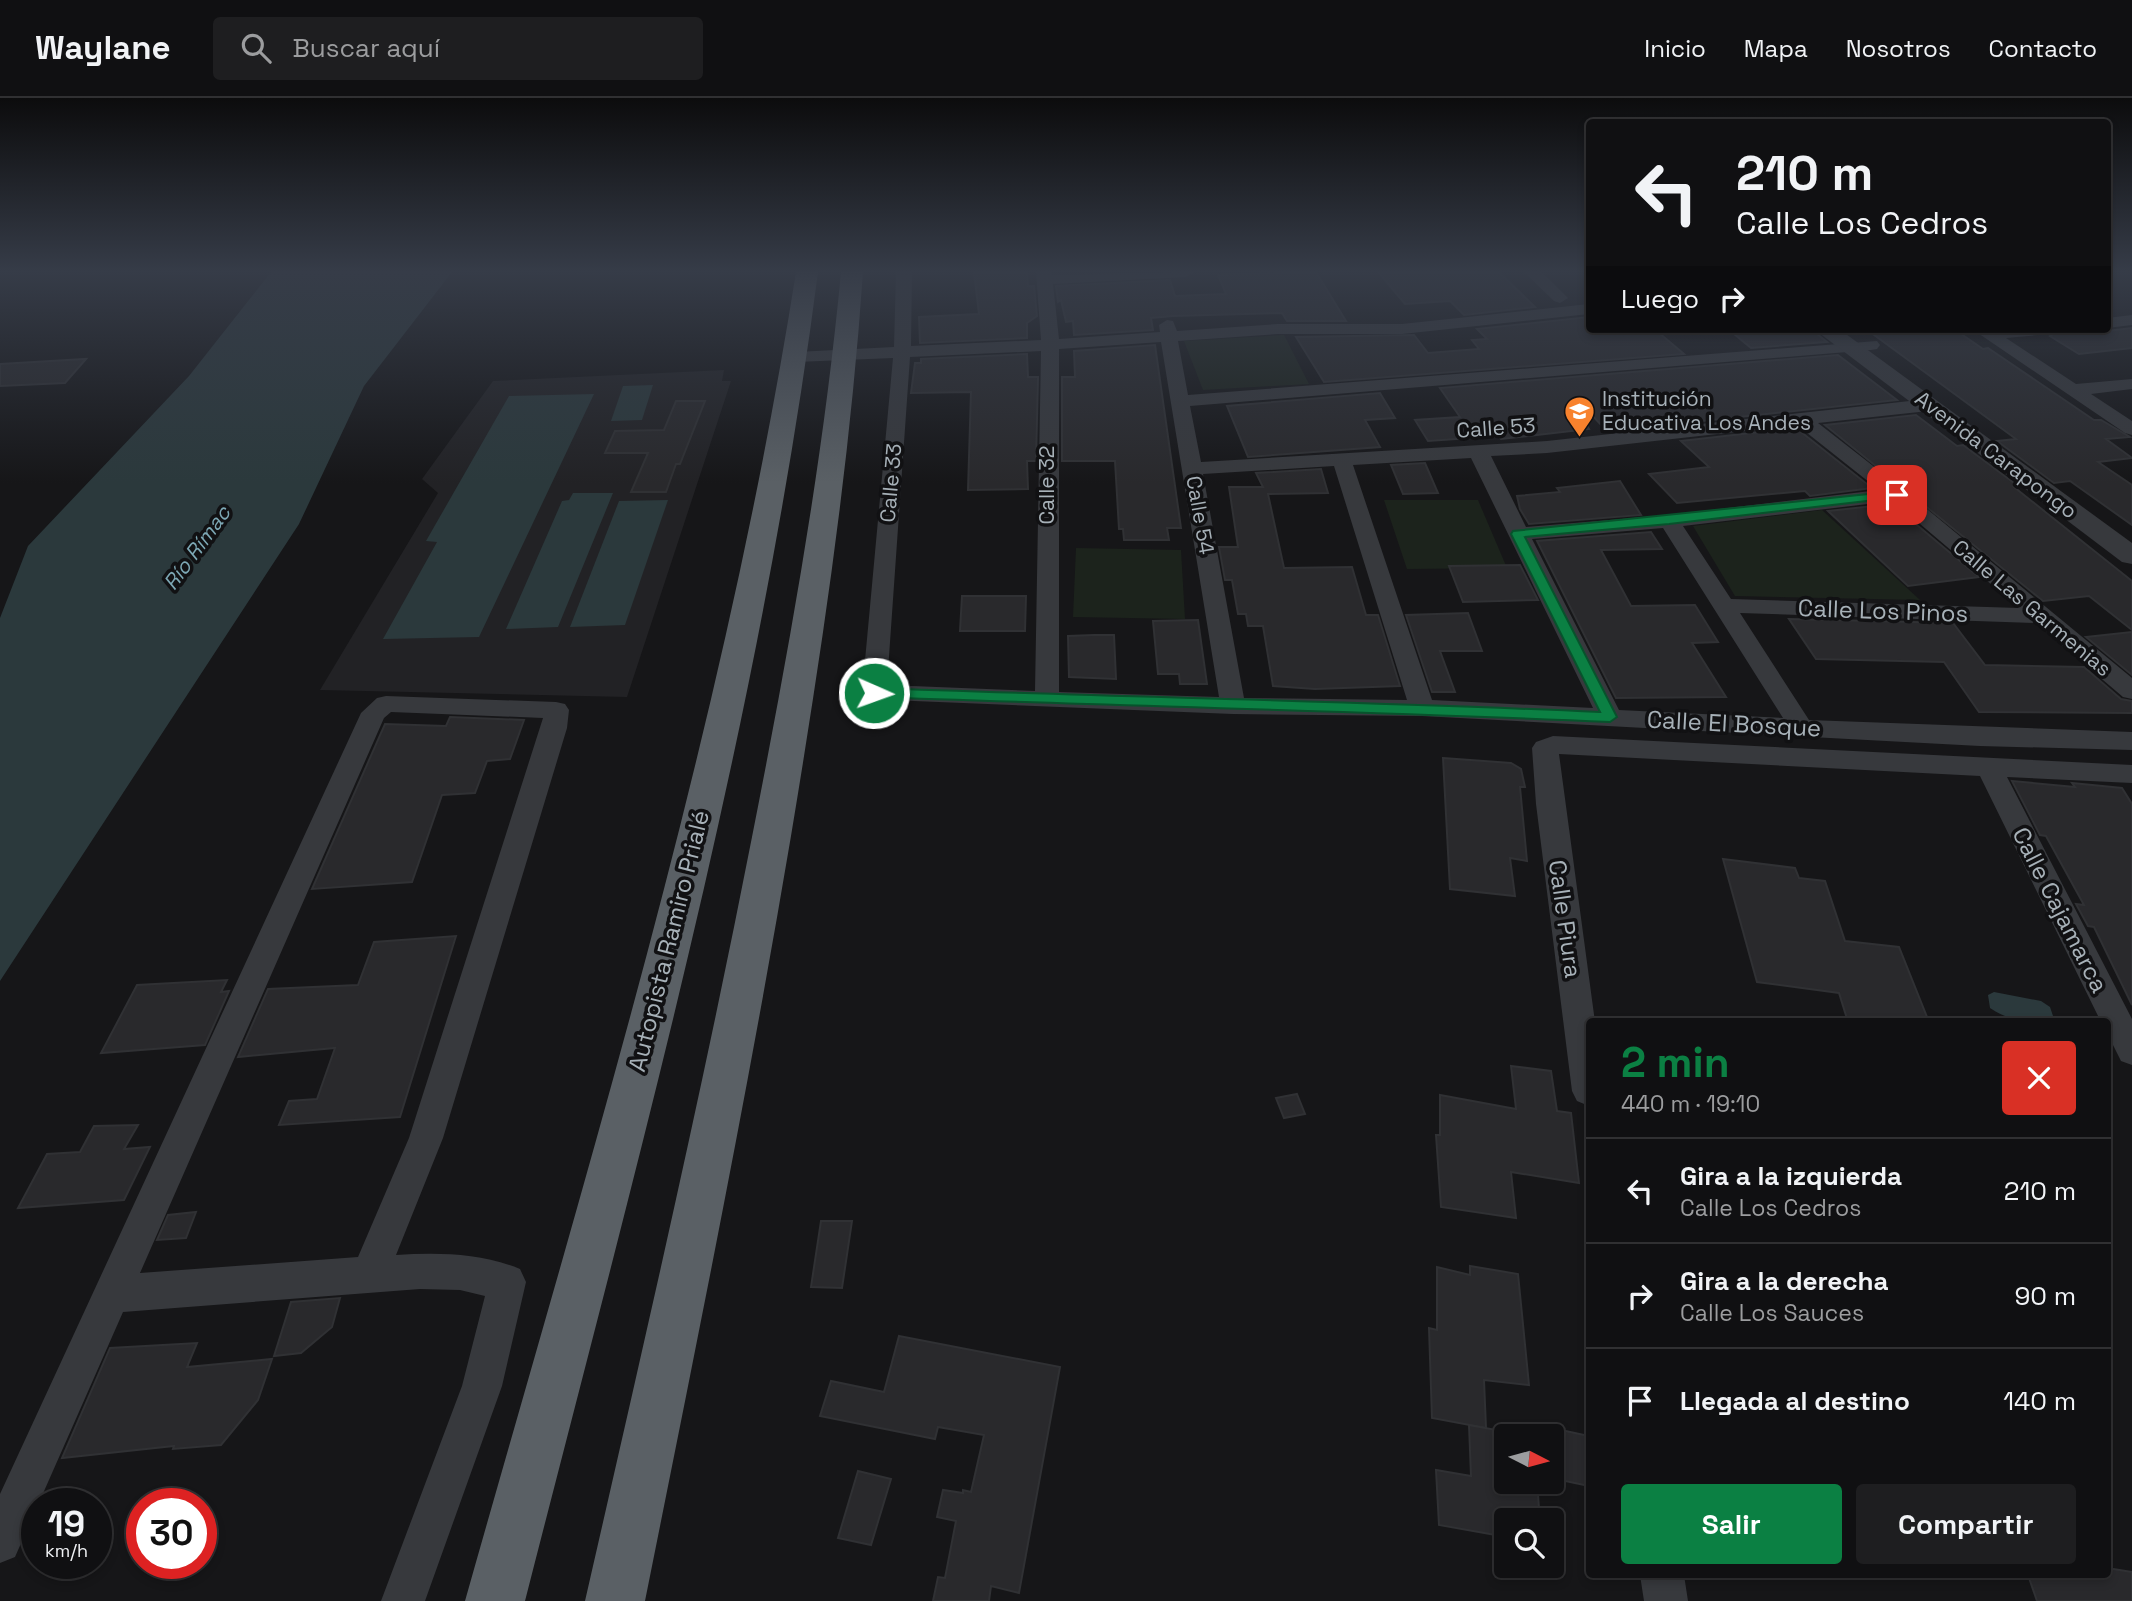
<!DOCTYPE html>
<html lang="es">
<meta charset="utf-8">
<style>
:root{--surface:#101012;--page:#1e1e20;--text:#f1f3f6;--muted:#9c9d9f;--line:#303032;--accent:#0b8043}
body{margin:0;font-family:"Space Grotesk",sans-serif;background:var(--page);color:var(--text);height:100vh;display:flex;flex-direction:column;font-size:26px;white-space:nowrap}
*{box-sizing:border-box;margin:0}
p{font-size:23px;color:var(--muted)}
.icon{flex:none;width:38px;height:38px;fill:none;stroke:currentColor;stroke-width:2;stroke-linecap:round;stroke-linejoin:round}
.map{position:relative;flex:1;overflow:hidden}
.side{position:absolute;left:1586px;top:920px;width:525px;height:560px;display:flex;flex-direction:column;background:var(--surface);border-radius:7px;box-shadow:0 4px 10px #0003,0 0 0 2px var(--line)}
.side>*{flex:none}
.banner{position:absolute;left:1586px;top:21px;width:525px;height:214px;border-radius:7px;box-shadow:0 4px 10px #0003,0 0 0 2px var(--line);background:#101012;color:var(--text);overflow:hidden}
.needle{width:46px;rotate:96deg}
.controls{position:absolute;left:1494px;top:1326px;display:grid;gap:14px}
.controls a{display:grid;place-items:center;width:70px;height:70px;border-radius:7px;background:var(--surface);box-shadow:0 4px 10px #0003,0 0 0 2px var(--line);font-size:35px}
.speed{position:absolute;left:21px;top:1390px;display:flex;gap:14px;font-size:35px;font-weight:700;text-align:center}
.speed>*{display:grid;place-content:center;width:91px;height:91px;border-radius:50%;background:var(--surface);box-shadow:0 4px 10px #0003,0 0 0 2px var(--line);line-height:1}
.speed small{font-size:18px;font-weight:400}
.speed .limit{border:10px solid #d22;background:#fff;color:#111}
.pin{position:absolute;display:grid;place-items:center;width:60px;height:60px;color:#fff;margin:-30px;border-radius:14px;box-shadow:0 4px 10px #0006}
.me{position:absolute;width:77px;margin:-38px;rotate:92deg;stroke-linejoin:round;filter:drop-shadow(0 0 5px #0008)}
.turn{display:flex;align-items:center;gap:24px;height:147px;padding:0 35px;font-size:32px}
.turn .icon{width:91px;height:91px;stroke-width:2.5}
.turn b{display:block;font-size:49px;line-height:60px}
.then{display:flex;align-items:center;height:66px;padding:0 35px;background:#0003;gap:14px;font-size:26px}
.round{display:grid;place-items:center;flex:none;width:74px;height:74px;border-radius:7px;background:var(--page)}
.summary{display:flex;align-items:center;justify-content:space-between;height:119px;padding:0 35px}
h1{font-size:42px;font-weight:700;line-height:52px;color:var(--accent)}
.action{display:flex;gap:14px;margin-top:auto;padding:14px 35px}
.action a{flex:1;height:80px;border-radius:7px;background:var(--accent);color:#fff;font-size:28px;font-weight:700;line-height:80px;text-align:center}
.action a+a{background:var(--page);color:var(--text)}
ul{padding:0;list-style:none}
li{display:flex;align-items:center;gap:21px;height:105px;padding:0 35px;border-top:2px solid var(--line)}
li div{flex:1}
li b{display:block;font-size:26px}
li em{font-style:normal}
header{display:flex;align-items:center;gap:42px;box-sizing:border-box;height:98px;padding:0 35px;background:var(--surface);border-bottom:2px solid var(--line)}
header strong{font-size:33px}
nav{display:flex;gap:38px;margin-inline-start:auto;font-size:24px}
.search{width:490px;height:63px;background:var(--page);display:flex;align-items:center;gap:18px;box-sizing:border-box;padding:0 24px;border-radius:7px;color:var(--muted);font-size:26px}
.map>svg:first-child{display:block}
</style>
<header>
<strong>Waylane</strong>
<div class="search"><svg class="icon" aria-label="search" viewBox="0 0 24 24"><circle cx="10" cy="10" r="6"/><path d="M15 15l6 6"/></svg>Buscar aquí</div>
<nav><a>Inicio</a><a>Mapa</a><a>Nosotros</a><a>Contacto</a></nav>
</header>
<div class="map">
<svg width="2132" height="1503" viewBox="0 0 2132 1503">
<rect width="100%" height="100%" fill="#161618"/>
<path fill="#222225" d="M 724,272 L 722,283 L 731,283 L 627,599 L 320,592 L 438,395 L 422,381 L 493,283 Z"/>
<g fill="#1c231c">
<path d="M 1284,237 L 1309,286 L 1203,292 L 1184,243 Z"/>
<path d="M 1384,402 L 1478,402 L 1507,470 L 1407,471 Z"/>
<path d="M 1822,412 L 1920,502 L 1735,498 L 1693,428 Z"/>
<path d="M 1076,450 L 1181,452 L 1185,521 L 1073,519 Z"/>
</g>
<g fill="#2b393c">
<path d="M 271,174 L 452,174 L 364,288 L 299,426 L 0,883 L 0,520 L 28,448 L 189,278 Z"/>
<path d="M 653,287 L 642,322 L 611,323 L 623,288 Z"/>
<path d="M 594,296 L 479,539 L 383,541 L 437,444 L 426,443 L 509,298 Z"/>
<path d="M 573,395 L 613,395 L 558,529 L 506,531 L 562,403 L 569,402 Z"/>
<path d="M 668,402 L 625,527 L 570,529 L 619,403 Z"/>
<path d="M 1994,894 L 2041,903 L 2050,909 L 2055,924 C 2031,924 2010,924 1990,910 L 1988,897 Z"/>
</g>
<g fill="#29292c" stroke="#303134" stroke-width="2">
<path d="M 974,174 L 1027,174 L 1028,188 L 1034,188 L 1037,218 L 1027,225 L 1027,240 L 920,245 L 919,219 L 979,216 Z"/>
<path d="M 1316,174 L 1346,223 L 1287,223 L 1282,215 L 1173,218 L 1151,220 L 1153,232 L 1074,237 L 1073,223 L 1066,224 L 1061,202 L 1058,204 L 1056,188 L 1170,182 L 1175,198 L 1226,196 L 1218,177 Z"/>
<path d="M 1378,174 L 1499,174 L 1535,209 L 1464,217 L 1450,203 L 1405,206 Z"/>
<path d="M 1589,219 L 1589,231 L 1639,231 L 1644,236 L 1658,234 L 1684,256 L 1324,284 L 1296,239 L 1414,237 L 1428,255 L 1479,251 L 1472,242 L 1487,241 L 1477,231 Z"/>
<path d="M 2132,230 L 2132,250 L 2079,256 L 2050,238 L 2059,233 L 2074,231 L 2107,233 Z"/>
<path d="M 1728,231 L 1811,231 L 1827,244 L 1751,250 Z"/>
<path d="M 1866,231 L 1954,231 L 1983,251 L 1988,250 L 2094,322 L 2101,322 L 2130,339 L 2106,341 L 2132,360 L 2098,364 L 2132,387 L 2132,427 L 2070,383 L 2054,385 L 1997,343 L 2016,341 Z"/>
<path d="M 1155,247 L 1181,430 L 1167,430 L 1169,442 L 1124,442 L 1123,431 L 1119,431 L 1115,363 L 1062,363 L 1062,279 L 1075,279 L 1074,253 Z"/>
<path d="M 1027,256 L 1028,279 L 1038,279 L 1036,363 L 1027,363 L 1028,391 L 968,392 L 971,294 L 911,295 L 915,265 L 921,265 L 921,261 Z"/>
<path d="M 1838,257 L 1897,302 L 1665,327 L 1663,325 L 1604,330 L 1589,314 L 1582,319 L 1589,331 L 1501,341 L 1499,338 L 1428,343 L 1415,322 L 1460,319 L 1440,290 Z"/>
<path d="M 86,261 L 65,285 L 0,288 L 0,266 Z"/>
<path d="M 1380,295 L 1395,320 L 1365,322 L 1380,349 L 1248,359 L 1227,308 Z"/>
<path d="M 676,303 L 705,303 L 680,366 L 676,366 L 666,394 L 631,394 L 648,355 L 605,355 L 615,333 L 664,332 Z"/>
<path d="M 1916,317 L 1957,348 L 1963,347 L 2018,388 L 2014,389 L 2132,483 L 2132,532 L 2089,498 L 2043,503 L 1825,327 Z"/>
<path d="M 1796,330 L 1872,390 L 1810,398 L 1805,393 L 1677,405 L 1649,376 L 1709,369 L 1681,343 Z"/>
<path d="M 1425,365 L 1438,395 L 1403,396 L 1391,367 Z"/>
<path d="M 1321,371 L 1328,395 L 1268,396 L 1284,470 L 1352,469 L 1366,517 L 1378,517 L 1400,588 L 1315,591 L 1273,588 L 1263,528 L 1248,528 L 1246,516 L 1238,516 L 1232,482 L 1225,482 L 1219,449 L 1238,449 L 1229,389 L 1263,389 L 1256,375 Z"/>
<path d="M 1620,383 L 1641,417 L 1529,426 L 1520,411 L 1517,398 L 1560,394 L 1557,390 Z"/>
<path d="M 1892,406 L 1979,479 L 1908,488 L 1828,413 Z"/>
<path d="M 1651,434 L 1662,451 L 1601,452 L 1631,508 L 1695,507 L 1718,544 L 1692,545 L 1726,599 L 1616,600 L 1537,443 Z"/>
<path d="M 1520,467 L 1538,502 L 1463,504 L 1449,468 Z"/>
<path d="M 962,498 L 1026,498 L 1025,533 L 960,533 Z"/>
<path d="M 1468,515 L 1482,553 L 1440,553 L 1455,594 L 1432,594 L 1406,517 Z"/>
<path d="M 1789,521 L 1953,525 L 1985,567 L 2084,569 L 2121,601 L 2132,603 L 2132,615 L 1979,614 L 1944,564 L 1816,561 Z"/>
<path d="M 1198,522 L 1207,586 L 1180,586 L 1179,576 L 1158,576 L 1153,523 Z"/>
<path d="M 2132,534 L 2132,577 L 2086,539 Z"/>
<path d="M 1094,537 L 1114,537 L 1116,581 L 1069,579 L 1068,538 Z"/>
<path d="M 450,619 L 524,622 L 510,661 L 487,663 L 475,695 L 442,697 L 412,784 L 312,791 L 385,626 L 446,628 Z"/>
<path d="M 1443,660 L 1511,665 L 1521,671 L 1525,689 L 1520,689 L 1527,763 L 1510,760 L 1515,798 L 1450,791 Z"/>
<path d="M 2012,683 L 2075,689 L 2072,685 L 2122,690 L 2132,706 L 2132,907 L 2094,829 L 2088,828 L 2076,806 L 2084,807 L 2046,738 L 2040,737 Z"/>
<path d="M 1723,761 L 1795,770 L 1799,780 L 1825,783 L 1845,843 L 1899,849 L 1929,924 L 1848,924 L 1839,895 L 1757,884 Z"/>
<path d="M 456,838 L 400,1019 L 279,1027 L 289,1003 L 317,1001 L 335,950 L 238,959 L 268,891 L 358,887 L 374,844 Z"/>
<path d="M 227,882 L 221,894 L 229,893 L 205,947 L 101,955 L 137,887 Z"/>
<path d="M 1511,968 L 1551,973 L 1557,1013 L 1571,1015 L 1579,1085 L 1511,1074 L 1516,1120 L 1441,1109 L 1436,1037 L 1440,1037 L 1440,997 L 1516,1011 Z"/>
<path d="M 1297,996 L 1305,1016 L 1284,1020 L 1276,1000 Z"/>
<path d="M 138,1027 L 124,1051 L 150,1049 L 124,1102 L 18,1110 L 47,1056 L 80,1054 L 94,1028 Z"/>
<path d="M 196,1114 L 186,1140 L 157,1142 L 168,1117 Z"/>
<path d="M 821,1123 L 852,1123 L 842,1190 L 811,1189 Z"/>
<path d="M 1470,1168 L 1518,1176 L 1529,1287 L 1484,1282 L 1486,1330 L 1432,1320 L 1429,1230 L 1437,1232 L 1437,1169 L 1470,1177 Z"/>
<path d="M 340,1200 L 332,1229 L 301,1255 L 274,1258 L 291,1204 Z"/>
<path d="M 899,1238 L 1060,1269 L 1019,1495 L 991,1488 L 989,1503 L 933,1503 L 938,1479 L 945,1480 L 956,1423 L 937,1419 L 943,1392 L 963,1395 L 963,1392 L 971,1394 L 984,1337 L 938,1329 L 935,1341 L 820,1318 L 831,1283 L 884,1294 Z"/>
<path d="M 197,1245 L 187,1269 L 272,1261 L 258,1302 L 221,1347 L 173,1351 L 174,1348 L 62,1360 L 110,1250 Z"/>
<path d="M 1469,1327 L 1507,1334 L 1507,1384 L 1537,1384 L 1540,1423 L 1507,1423 L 1507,1439 L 1439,1427 L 1436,1372 L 1471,1378 Z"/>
<path d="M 1561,1332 L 1589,1338 L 1589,1388 L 1565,1383 Z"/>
<path d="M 858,1373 L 891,1381 L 871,1447 L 838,1440 Z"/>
<path d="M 2107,1470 L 2132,1474 L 2132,1503 L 2037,1503 L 2028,1477 L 2107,1477 Z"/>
</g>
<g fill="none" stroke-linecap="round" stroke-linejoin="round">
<g fill="#37393d" fill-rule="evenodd">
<path d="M 896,174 L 912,174 L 911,248 L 1041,242 L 1036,174 L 1052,174 L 1052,177 L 1194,174 L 1186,179 L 1053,186 L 1059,241 L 1160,234 L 1159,227 L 1167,222 L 1173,223 L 1177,233 L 1278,226 L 1402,226 L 1589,206 L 1589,216 L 1402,236 L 1278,236 L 1178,243 L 1188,297 L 1877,243 L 1880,247 L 1877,251 L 1871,252 L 1190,308 L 1201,364 L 1547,343 L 1928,301 L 1935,303 L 1937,307 L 1928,313 L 1818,325 L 1904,392 L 2132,580 L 2132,601 L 2123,599 L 2036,525 L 1740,515 L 1809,622 L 2132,634 L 2132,652 L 1980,648 L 1422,618 L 1233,616 L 865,601 L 862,595 L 893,260 L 796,264 L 787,259 L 796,254 L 894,249 ZM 1161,244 L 1219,599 L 1059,594 L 1059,251 ZM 1041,253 L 1035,593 L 887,587 L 910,259 ZM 1797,327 L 1879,392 L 1669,417 L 1526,429 L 1491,358 L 1547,355 ZM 1471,360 L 1593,610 L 1432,602 L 1353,367 ZM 1334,368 L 1407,602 L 1244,600 L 1203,376 ZM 1893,403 L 2019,510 L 1731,501 L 1683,428 ZM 1663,430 L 1783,620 L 1619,612 L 1532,441 Z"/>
<path d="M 1524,174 L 1542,174 L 1568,200 L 1560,205 L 1554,203 Z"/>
<path d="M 2132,217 L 2132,227 L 2107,230 L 2107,220 Z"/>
<path d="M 1972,231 L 2057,231 L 2049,236 L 2006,240 L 2076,286 L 2132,281 L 2132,291 L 2091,296 L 2132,323 L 2132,337 L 2125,335 Z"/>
<path d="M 386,598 L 556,604 L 565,606 L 569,612 L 567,630 L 443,1040 L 396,1157 C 438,1154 481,1155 520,1171 L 526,1184 L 502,1288 L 425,1503 L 381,1503 L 462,1288 L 485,1198 L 460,1192 L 420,1191 L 123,1214 L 15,1459 L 0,1465 L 0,1396 L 361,615 L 377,600 ZM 391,614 L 543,620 L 409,1040 L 358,1159 L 140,1175 L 384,620 Z"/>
<path d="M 1553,638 L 2132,667 L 2132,685 L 2007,679 L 2132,921 L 2132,967 L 2121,963 L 2107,935 L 2107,924 L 2101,924 L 1980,678 L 1559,656 L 1595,924 L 1589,924 L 1589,1008 L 1577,1003 L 1572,993 L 1536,706 L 1532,650 L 1536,644 Z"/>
<path d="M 1640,1477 L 1684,1477 L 1688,1503 L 1644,1503 Z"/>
</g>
<path fill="#37393d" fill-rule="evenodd" d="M 1814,231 L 1839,231 L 2132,445 L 2132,466 L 2122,464 Z"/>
<g fill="#5a6065" fill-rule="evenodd">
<path d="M 796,174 L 818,174 C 760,624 637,1064 525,1503 L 465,1503 C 589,1064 725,625 796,174 Z"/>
<path d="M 841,174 L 863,174 C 850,364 822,551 791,738 C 748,994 696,1248 645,1503 L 585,1503 C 643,1249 702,995 752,739 C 789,551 823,365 841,174 Z"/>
</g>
</g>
<linearGradient id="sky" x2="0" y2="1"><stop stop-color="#0c0c0d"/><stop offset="0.45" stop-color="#363c48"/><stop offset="1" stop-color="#363c48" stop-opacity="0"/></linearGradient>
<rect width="2132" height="385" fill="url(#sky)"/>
<path fill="#0b8043" stroke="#07532c" stroke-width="2" d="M 1897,393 L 1901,394 L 1901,399 L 1669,426 L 1525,439 L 1617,619 L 1610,624 C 1365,613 1120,608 874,599 L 867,595 L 874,590 C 1116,599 1358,603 1600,614 L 1511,436 L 1513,433 Z"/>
<defs>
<symbol id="school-pin" viewBox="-11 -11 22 30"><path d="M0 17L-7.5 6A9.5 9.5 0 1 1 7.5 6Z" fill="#f8822d" stroke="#111113"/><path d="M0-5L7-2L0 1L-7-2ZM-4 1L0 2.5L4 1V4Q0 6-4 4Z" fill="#fff"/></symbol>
</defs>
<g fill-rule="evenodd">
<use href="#school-pin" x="1562" y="296" width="35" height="47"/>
</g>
<g text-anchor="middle" stroke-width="7" stroke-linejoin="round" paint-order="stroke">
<g font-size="21" fill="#a7b1b8" stroke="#111113" text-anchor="start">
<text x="1602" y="308">Institución<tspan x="1602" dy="24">Educativa Los Andes</tspan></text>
</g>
<g font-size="21" fill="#a7b1b8" stroke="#111113">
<text transform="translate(1496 330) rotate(-4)" y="7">Calle 53</text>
<text transform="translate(1996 357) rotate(37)" y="7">Avenida Carapongo</text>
<text transform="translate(891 385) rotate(-85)" y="7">Calle 33</text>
<text transform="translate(1047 387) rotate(-90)" y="7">Calle 32</text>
<text transform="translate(1200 417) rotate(80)" y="7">Calle 54</text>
<text transform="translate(2032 510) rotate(40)" y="7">Calle Las Garmenias</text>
</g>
<g font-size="21" font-style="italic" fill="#7da8b5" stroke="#111113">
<text transform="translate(197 450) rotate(-54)" y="7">Río Rímac</text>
</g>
<g font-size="24" fill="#a7b1b8" stroke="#111113">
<text transform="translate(1883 513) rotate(2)" y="8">Calle Los Pinos</text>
<text transform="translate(1734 626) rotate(3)" y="8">Calle El Bosque</text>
<text transform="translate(2060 812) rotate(63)" y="8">Calle Cajamarca</text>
<text transform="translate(1565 821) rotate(82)" y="8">Calle Piura</text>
<text transform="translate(669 843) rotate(-76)" y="8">Autopista Ramiro Prialé</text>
</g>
</g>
</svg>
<div class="controls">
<a><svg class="needle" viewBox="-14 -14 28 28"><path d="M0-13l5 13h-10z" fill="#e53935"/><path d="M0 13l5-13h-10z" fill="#9c9d9f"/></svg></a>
<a><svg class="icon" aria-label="search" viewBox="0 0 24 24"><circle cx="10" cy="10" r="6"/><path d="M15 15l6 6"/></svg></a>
</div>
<div class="speed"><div>19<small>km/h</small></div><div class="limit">30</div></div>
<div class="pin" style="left:1897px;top:397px;background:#d93025"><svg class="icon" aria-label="arrive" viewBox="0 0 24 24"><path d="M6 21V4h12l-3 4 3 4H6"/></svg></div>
<svg class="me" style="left:874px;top:595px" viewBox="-20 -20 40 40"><circle r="17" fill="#0b8043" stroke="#fff" stroke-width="3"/><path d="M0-11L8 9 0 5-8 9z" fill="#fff"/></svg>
<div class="banner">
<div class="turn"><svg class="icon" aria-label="left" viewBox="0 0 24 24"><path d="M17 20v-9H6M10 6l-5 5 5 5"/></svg><div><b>210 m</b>Calle Los Cedros</div></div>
<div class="then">Luego<svg class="icon" aria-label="right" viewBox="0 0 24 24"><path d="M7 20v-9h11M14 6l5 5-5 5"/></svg></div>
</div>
<section class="side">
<div class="summary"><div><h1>2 min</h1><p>440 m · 19:10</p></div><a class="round" style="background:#d93025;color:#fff"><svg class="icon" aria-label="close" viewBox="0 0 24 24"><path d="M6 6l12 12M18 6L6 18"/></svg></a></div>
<ul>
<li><svg class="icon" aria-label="left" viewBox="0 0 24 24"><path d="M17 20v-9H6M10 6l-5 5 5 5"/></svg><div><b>Gira a la izquierda</b><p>Calle Los Cedros</p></div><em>210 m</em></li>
<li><svg class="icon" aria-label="right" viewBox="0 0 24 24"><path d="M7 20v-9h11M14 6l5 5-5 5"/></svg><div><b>Gira a la derecha</b><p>Calle Los Sauces</p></div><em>90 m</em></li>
<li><svg class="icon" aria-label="arrive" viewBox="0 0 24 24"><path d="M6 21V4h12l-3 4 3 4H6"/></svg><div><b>Llegada al destino</b></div><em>140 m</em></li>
</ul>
<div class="action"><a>Salir</a><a>Compartir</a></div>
</section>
</div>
